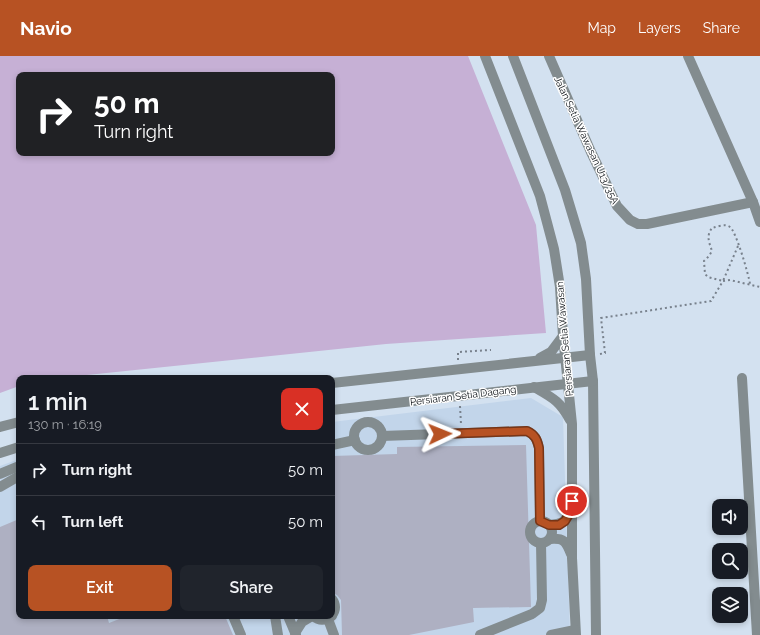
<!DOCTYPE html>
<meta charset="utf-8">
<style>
:root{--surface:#171b24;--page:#20242c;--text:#f1f3f6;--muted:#9ea1a6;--line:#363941;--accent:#b75223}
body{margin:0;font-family:Raleway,sans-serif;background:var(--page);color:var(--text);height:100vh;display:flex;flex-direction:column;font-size:15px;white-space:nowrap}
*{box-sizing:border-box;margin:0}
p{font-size:13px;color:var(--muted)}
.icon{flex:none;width:22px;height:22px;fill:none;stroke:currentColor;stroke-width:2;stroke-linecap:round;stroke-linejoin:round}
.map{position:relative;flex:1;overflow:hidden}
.drawer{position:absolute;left:16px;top:319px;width:319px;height:244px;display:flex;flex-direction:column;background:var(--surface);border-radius:8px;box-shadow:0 2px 6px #0003}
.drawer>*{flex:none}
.hud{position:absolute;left:16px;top:16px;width:319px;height:84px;border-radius:8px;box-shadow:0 2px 6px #0003;background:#202124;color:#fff;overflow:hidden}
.fabs{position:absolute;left:712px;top:443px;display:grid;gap:8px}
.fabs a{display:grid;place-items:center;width:36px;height:36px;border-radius:8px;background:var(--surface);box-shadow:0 2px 6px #0003;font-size:20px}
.pin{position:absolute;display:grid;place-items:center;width:34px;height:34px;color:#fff;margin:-17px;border:2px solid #fff;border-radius:50%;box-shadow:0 1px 4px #0007}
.me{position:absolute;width:44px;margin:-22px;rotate:88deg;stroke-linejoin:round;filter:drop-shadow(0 0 3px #0008)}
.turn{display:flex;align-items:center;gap:14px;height:84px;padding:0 12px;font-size:18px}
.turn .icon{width:52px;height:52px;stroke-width:2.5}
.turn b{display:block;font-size:28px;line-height:34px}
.round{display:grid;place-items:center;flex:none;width:42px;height:42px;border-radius:8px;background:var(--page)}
.head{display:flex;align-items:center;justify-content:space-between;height:68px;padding:0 12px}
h1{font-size:24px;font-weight:600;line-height:30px}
.cta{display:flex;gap:8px;margin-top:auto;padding:8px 12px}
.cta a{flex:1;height:46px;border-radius:8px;background:var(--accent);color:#fff;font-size:16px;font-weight:600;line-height:46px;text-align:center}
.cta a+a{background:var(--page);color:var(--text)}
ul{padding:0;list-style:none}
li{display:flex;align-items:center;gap:12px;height:52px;padding:0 12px;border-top:1px solid var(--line)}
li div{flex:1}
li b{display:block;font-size:15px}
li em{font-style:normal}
header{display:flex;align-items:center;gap:24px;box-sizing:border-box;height:56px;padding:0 20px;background:var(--accent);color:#fff}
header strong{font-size:19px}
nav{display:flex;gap:22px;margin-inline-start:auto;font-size:14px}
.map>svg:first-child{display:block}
</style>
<header>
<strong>Navio</strong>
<nav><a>Map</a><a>Layers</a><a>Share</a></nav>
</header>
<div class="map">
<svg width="760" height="579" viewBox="0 0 760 579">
<rect width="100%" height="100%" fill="#d3e1f0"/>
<path fill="#c2d5ea" d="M 531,342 L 563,361 L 570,579 L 0,579 L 0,410 L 19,403 L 19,560 L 332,560 L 332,366 Z"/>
<path fill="#c6b0d5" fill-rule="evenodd" d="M 0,0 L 468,0 L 536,169 L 546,277 L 386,288 L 58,322 L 19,322 L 19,330 L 0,337 ZM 19,19 L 332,19 L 332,97 L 19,97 Z"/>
<g fill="#aeb0c2">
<path d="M 526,389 L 531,551 L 473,552 L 474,566 L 409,579 L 342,579 L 341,544 L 337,539 L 332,537 L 332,400 L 397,398 L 397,391 Z"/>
<path d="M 19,463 L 19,560 L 107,560 L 109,567 L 127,560 L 225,560 L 233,579 L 0,579 L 0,471 Z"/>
</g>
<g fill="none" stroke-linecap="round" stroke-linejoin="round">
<g stroke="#78818c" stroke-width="2" stroke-dasharray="2 3" stroke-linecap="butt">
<path d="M 738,190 L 723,225 L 708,221 L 705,218 L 704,205 L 709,200 L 712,195 C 709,186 706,180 712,172 C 717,171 725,167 730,171 C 736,175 749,220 750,228"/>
<path d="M 600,298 L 605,297 L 601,262 L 711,245 L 723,225 L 730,224 L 760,231"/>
<path d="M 458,304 L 458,296 L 491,294"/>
<path d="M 460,350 L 461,368"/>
</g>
<g stroke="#838c8f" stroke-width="10">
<path d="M 485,0 L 540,140 L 554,193 L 560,231 L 563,280 L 572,368 L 572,502 L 576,579"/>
<path d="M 513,0 L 565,134 L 581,187 L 586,223 L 590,299 L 593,325 L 596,579"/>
<path d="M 549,0 L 591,96 L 617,150 L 630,164 L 638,168 L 647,168 L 753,146"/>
<path d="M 688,0 L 753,146 L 760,166"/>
<path d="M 540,302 L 551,296 L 563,280"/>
<path d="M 742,322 L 757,579"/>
<path d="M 332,327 L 590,299"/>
<path d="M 534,331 C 553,342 560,345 570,364"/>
<path d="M 332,354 L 593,325"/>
<circle cx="368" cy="380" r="14"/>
<path d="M 0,371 L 19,366"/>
<path d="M 382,380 L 527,375 C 535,379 537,383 539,392 L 540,465"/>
<path d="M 332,389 L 355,384"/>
<path d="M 0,397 L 19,391"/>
<path d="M 0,418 L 19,410"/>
<path d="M 0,431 L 19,420"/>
<circle cx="541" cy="476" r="11"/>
<path d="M 549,469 C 563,468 566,466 570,453"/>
<path d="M 550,483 C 564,482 566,485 571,498"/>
<path d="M 332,543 C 336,548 336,554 332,559"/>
<path d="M 233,560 L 241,579"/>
<path d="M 275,560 L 278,579"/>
<path d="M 288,560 L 296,579"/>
<path d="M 313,560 C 319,565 325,565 332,560"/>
<path d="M 328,563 L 334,579"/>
<path d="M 295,577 L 302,566 L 312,560"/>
<path d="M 480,579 L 532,558 L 540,552 L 542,544 L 541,487"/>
<path d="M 551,579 L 575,574"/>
</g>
</g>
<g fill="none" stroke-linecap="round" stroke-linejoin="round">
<defs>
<path id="route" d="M 440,378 L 527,375 C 535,379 537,383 539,392 L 540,465 L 549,469 L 559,469 L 565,465 L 568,460 L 572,445"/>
</defs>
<use href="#route" stroke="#773517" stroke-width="10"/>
<use href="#route" stroke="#b75223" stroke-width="7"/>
</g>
<g text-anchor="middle" stroke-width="3" stroke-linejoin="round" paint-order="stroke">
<g font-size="10" fill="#0d1217" stroke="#fff">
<text transform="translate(587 84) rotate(65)" y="4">Jalan Setia Wawasan U13/35A</text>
<text transform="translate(564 283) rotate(-95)" y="4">Persiaran Setia Wawasan</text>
<text transform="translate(463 339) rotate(-7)" y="4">Persiaran Setia Dagang</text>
</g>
</g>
</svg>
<div class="fabs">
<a><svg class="icon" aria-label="sound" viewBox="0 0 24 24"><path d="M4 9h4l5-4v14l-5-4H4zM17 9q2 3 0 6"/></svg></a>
<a><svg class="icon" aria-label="search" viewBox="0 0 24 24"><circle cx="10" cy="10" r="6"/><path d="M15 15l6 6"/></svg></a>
<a><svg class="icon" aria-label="layers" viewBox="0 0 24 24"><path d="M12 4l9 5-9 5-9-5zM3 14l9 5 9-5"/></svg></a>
</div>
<div class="pin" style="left:572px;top:445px;background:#d93025"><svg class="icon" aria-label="arrive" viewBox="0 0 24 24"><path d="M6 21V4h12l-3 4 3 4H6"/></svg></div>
<svg class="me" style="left:440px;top:378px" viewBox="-20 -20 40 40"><path d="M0-17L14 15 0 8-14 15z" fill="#b75223" stroke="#fff" stroke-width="4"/></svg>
<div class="hud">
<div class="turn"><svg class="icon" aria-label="right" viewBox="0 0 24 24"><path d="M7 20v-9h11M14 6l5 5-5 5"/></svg><div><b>50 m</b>Turn right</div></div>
</div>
<section class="drawer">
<div class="head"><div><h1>1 min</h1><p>130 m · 16:19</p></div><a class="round" style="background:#d93025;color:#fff"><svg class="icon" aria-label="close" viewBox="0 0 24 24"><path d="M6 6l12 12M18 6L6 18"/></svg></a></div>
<ul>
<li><svg class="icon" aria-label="right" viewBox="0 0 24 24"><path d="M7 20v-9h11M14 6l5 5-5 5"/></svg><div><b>Turn right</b></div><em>50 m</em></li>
<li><svg class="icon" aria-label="left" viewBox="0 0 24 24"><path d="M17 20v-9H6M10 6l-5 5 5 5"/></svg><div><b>Turn left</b></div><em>50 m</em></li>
</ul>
<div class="cta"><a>Exit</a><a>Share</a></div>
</section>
</div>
